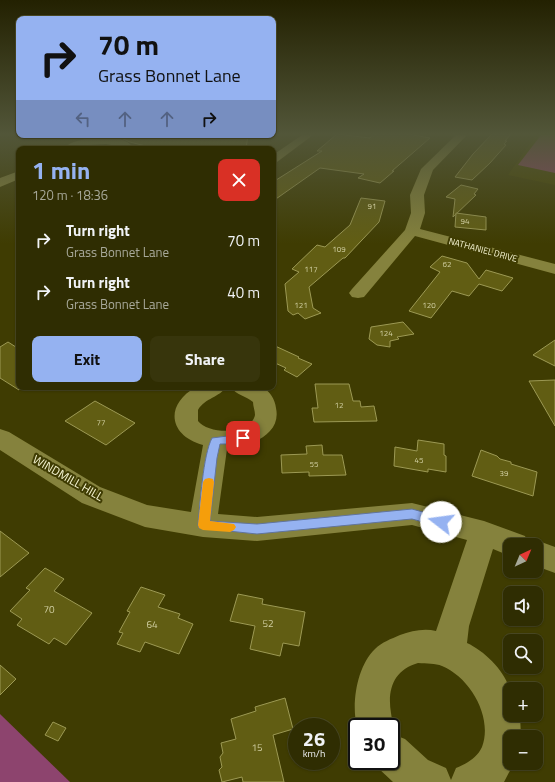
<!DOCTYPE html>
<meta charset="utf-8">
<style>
:root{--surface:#2f2d02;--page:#37350c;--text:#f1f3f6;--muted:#a7a899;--line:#4a4924;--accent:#95b2f1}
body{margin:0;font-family:"Titillium Web",sans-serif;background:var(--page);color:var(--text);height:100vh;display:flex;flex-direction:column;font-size:15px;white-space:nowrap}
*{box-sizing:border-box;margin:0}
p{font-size:13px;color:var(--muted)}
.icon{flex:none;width:22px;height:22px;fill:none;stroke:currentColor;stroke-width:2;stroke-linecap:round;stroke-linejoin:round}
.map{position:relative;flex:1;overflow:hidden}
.side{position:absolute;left:16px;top:146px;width:260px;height:244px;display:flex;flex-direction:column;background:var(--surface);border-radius:8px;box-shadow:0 1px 3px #0004,0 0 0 1px var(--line)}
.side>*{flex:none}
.banner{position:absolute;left:16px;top:16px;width:260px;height:122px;border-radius:8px;box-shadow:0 1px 3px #0004,0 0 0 1px var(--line);background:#95b2f1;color:#111;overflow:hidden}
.needle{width:26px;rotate:44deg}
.controls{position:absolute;left:503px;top:538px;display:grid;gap:8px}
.controls a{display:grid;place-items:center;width:40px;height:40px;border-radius:8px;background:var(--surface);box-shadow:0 1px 3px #0004,0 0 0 1px var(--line);font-size:20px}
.speed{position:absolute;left:288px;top:718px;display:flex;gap:8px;font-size:20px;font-weight:700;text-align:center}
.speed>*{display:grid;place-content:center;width:52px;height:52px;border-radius:50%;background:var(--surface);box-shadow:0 1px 3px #0004,0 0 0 1px var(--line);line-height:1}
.speed small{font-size:10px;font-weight:400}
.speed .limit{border:2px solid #111;border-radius:6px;background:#fff;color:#111}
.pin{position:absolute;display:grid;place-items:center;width:34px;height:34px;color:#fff;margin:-17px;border-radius:8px;box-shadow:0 2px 6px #0006}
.me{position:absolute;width:44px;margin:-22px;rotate:285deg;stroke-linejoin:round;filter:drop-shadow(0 0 3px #0008)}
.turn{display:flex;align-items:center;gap:14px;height:84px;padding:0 16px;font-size:18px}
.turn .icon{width:52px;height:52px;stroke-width:2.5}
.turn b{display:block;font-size:28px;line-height:34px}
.lanes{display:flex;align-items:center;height:38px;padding:0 16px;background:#0003;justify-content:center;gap:20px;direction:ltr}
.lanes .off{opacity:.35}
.round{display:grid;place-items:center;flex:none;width:42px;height:42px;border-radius:8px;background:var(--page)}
.headline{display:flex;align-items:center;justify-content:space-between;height:68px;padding:0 16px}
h1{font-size:24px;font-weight:700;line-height:30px;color:var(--accent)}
.primary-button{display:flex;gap:8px;margin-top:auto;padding:8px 16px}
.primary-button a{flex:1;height:46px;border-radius:8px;background:var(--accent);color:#111;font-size:16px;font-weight:700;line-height:46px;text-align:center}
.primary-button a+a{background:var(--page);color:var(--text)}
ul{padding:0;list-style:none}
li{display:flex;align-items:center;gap:12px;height:52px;padding:0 16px}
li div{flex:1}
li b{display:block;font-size:15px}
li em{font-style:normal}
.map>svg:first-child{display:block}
</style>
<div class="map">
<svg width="555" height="782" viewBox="0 0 555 782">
<rect width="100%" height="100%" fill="#3f3c02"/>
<path fill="#474400" d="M 536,135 L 555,135 L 555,185 L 508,175 Z"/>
<g fill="#8d446e">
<path d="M 541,135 L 555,135 L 555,173 L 518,165 Z"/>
<path d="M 0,714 L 70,782 L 0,782 Z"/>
</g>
<g fill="#615d13" stroke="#9c9954">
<path d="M 337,134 L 370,138 L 373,134 L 408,134 L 430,138 L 392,171 L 394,171 L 380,183 L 358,178 L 364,174 L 320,168 L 273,201 L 273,182 L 322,151 L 317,151 Z"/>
<path d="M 492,134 L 511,134 L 505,141 L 507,141 L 504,144 L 506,145 L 490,163 L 472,180 L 455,177 L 473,154 Z"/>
<path d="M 122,135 L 157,135 L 171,139 L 171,135 L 248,135 L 246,149 L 157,149 L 130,142 L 121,138 Z"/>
<path d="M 461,185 L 478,189 L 474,194 L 476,195 L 453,217 L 455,199 L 446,197 Z"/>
<path d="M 361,198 L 385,201 L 379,222 L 345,258 L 343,258 L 309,287 L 313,308 L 321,313 L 305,319 L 298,313 L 293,315 L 288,311 L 285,284 L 299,272 L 292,269 L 317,245 L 325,247 L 350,225 Z"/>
<path d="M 456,213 L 486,217 L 486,230 L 455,227 Z"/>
<path d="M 442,256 L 467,263 L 479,279 L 486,270 L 513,278 L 502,291 L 479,284 L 469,296 L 452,291 L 431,318 L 409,311 L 440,272 L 430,267 Z"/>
<path d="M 403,322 L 414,334 L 397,337 L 399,339 L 390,341 L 390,347 L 377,345 L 369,339 L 371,327 Z"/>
<path d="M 555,340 L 555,366 L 533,355 Z"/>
<path d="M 8,342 L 19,349 L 19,390 L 0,378 L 0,347 Z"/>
<path d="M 273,345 L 299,357 L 298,358 L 312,364 L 297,377 L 284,370 L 286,368 L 273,362 Z"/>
<path d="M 555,380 L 555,426 L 529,381 Z"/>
<path d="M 315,384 L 349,384 L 353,401 L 360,401 L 361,407 L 374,406 L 377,421 L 314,422 L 312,408 L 318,408 Z"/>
<path d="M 95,401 L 135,423 L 106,445 L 65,421 Z"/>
<path d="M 418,440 L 444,444 L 444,455 L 446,456 L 446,472 L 428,469 L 428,472 L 394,466 L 395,447 L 417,451 Z"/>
<path d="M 322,445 L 323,455 L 342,455 L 346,475 L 309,476 L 309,472 L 282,473 L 281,455 L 307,454 L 306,446 Z"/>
<path d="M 481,450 L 497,456 L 500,459 L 511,462 L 511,464 L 537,472 L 533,496 L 472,476 Z"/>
<path d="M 0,531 L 29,553 L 0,577 Z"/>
<path d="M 45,568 L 64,579 L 54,591 L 92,613 L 66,645 L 54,638 L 49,644 L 17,625 L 22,619 L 10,611 L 30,590 L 26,588 Z"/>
<path d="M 141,587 L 165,595 L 158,607 L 180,614 L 178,618 L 193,624 L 179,654 L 145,642 L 140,652 L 117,644 L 123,633 L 119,632 L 130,612 L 127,611 Z"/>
<path d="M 238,594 L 263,599 L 262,604 L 305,612 L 299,646 L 283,643 L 280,656 L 250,649 L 255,626 L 230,621 Z"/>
<path d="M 0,665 L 16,679 L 0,695 Z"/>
<path d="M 285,698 L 293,729 L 273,735 L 284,782 L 243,782 L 242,777 L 222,782 L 219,770 L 222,767 L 220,757 L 223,753 L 221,743 L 236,739 L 231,719 L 256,711 L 255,707 Z"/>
<path d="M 53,722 L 66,728 L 58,741 L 45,735 Z"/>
</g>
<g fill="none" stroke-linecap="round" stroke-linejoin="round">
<g fill="#85823d" fill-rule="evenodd">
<path d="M 302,135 L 313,135 L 277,162 L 273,163 L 273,155 Z"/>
<path d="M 456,135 L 467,135 L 433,170 L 424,195 L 425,213 L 420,229 L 555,264 L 555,274 L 415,236 L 364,297 L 358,298 L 352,297 L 349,293 L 352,289 L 405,230 L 411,213 L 410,195 L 421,169 Z"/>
<path d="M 98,137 C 109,137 125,137 133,147 L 132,149 L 120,149 L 117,146 L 106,144 L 89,145 L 77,149 L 63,149 C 71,140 87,139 98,137 Z"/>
<path d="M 19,171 L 19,179 L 0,187 L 0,178 Z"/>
<path d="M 196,387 L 226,387 C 220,397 205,398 198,410 L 198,421 C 209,435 251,435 255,415 C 255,411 253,406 253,402 C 246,396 236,395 231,387 L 263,387 C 270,392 275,399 276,408 C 282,435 248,447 227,449 L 218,514 L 257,517 L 412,503 L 484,521 L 525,536 L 528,543 L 536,540 L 555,547 L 555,573 L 536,566 L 536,545 L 510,545 L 510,556 L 493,549 L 469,626 L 467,643 C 484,651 503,669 509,687 C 512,695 510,707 510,715 L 520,715 L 521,737 L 510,737 L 510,763 L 514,763 L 504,782 L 393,782 L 377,767 L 375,761 L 391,761 L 391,727 L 357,727 C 351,704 357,666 375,649 C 382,642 391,639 400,635 C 411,631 424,628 436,631 L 467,540 L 412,525 L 257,541 L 203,537 L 145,527 L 82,503 L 0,450 L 0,429 L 9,432 L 100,487 L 147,505 L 191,512 L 203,445 C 169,436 164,405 196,387 ZM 418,663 C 427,664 435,663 442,666 C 471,678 493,718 482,747 C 477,758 466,764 456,768 L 451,780 L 446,768 L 428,760 L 405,739 L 392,734 C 395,726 392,722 391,713 C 387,689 394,670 418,663 Z"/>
</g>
</g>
<linearGradient id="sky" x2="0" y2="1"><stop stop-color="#232101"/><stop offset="0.55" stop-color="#525639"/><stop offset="1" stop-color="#525639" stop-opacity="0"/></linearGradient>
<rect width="555" height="244" fill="url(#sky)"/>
<path fill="#95b2f1" stroke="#61749d" d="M 243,434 L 246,435 L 248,438 L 246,440 L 230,444 L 220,444 L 217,458 L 210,521 L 257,524 L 412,509 L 445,518 L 447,522 L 445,525 L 441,527 L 412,519 L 257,534 L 199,528 L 198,525 C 200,504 203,455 212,438 Z"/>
<path fill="#f59e0b" d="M 209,478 L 213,479 L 214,482 L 210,521 L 234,524 L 236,527 L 234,530 L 230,532 L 203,530 L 199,528 L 198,525 L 203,482 L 205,479 Z"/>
<g text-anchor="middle" stroke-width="4" stroke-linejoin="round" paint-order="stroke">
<g font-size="8" fill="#d1cfa2">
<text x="372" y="209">91</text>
<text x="465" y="224">94</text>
<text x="339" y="252">109</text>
<text x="447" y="267">62</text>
<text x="311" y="272">117</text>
<text x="301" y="308">121</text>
<text x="429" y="308">120</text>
<text x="386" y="336">124</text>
<text x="339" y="408">12</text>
<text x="101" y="425">77</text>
<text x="419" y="463">45</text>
<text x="314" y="467">55</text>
<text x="504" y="476">39</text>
</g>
<g font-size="9" fill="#f6f5d2" stroke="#3f3c02">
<text transform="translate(483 250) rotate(15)" y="3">NATHANIEL DRIVE</text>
</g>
<g font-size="10" fill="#d1cfa2">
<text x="49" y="613">70</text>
<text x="268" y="627">52</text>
<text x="152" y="628">64</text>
<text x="257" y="751">15</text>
</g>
<g font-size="12" fill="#f6f5d2" stroke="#3f3c02">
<text transform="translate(68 478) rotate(30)" y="4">WINDMILL HILL</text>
</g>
</g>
</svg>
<div class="controls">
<a><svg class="needle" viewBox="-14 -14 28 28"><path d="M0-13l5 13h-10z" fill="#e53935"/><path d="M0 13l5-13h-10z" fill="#a7a899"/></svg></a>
<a><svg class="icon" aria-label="sound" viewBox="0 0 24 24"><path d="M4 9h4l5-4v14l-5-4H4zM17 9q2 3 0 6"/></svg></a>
<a><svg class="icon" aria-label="search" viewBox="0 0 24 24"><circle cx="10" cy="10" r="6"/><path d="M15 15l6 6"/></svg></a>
<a>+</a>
<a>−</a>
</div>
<div class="speed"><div>26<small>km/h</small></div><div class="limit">30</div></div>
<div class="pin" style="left:243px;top:438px;background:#d93025"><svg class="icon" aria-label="arrive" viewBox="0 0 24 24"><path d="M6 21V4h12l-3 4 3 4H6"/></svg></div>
<svg class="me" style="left:441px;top:522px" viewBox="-20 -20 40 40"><circle r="19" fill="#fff"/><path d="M0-13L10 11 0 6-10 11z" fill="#95b2f1"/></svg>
<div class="banner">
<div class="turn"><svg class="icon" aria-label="right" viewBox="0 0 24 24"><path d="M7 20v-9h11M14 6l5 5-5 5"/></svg><div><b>70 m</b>Grass Bonnet Lane</div></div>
<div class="lanes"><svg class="icon off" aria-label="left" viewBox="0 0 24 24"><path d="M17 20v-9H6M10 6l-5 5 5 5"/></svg><svg class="icon off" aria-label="ahead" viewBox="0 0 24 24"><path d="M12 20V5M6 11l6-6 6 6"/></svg><svg class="icon off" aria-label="ahead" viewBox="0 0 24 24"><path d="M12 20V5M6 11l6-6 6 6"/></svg><svg class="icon" aria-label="right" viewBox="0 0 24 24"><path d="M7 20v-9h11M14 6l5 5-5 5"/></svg></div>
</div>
<section class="side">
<div class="headline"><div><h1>1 min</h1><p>120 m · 18:36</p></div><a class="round" style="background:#d93025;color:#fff"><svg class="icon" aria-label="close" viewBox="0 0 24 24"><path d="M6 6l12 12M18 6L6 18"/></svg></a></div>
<ul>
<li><svg class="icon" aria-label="right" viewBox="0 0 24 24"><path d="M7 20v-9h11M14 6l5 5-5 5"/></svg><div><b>Turn right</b><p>Grass Bonnet Lane</p></div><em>70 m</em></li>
<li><svg class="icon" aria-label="right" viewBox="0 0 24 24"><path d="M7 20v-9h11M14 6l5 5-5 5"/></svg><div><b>Turn right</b><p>Grass Bonnet Lane</p></div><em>40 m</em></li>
</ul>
<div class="primary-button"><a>Exit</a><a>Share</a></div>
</section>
</div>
